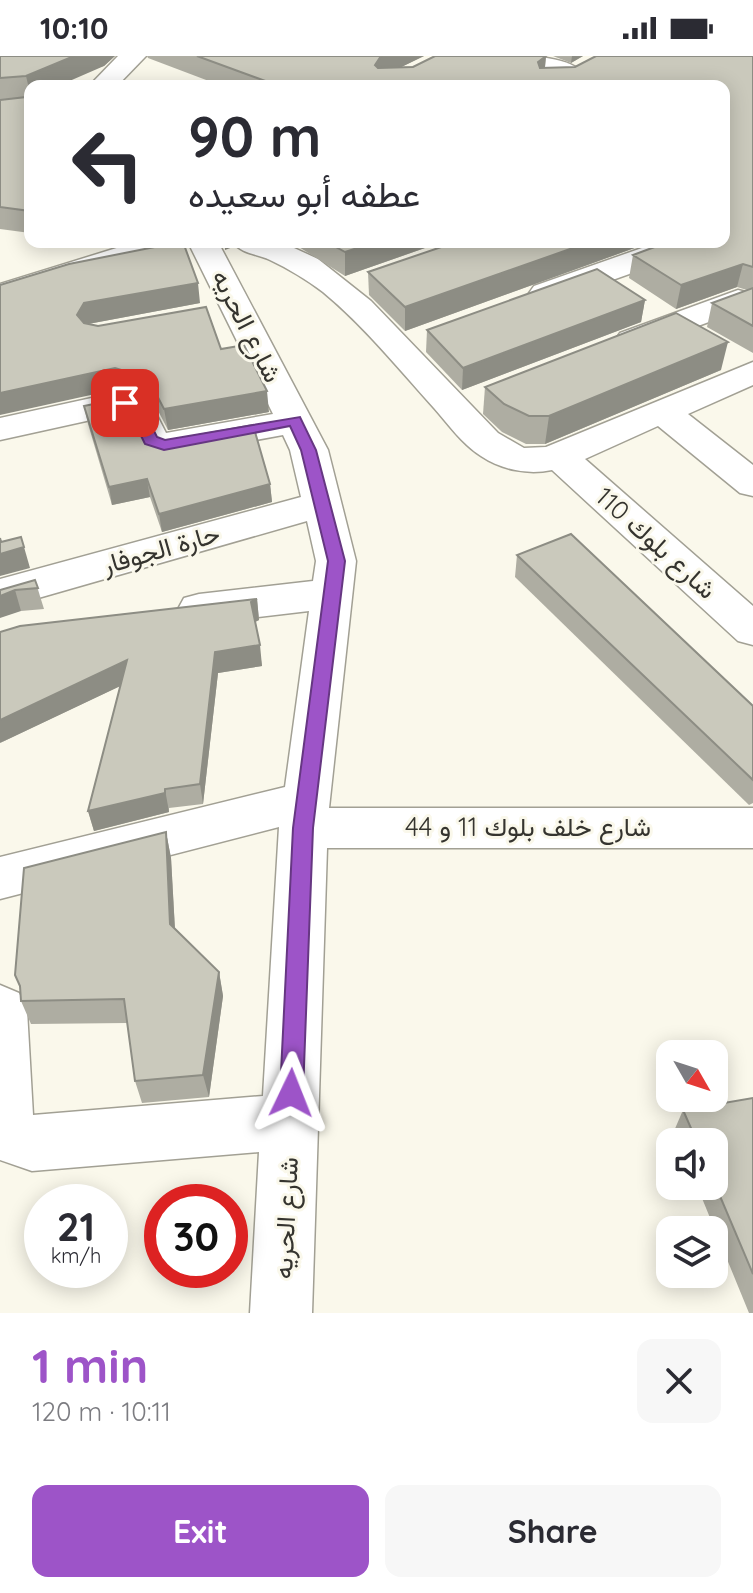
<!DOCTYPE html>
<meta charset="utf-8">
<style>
:root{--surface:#fff;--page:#f7f7f7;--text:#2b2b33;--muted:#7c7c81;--accent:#9d54c8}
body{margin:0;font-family:Quicksand,Vazirmatn,sans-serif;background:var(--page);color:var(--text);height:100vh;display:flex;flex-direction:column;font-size:30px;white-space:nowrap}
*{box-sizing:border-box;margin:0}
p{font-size:26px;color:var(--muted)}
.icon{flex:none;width:44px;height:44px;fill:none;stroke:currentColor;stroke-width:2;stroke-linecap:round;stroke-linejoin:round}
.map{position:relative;height:1257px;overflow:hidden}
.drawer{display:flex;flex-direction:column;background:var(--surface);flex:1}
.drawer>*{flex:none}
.guide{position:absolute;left:24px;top:24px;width:706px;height:168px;border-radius:16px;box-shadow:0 4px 20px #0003;background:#fff;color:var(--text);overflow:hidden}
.needle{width:52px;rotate:129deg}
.fabs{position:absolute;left:656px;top:984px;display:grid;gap:16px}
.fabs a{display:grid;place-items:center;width:72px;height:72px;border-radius:16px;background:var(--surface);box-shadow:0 4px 20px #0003;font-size:40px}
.speed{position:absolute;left:24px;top:1128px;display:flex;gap:16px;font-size:40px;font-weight:700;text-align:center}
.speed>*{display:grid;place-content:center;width:104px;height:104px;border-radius:50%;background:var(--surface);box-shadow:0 4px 20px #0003;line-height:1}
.speed small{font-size:20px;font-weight:400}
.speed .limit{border:12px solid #d22;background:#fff;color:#111}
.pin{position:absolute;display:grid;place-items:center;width:68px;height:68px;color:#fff;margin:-34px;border-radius:16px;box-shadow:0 4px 12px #0006}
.me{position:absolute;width:88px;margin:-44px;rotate:2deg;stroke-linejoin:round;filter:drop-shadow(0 0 6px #0008)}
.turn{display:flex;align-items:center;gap:28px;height:168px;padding:0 32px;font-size:36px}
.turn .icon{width:104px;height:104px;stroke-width:2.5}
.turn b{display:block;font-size:56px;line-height:68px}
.round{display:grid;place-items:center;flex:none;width:84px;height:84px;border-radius:16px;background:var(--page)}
.head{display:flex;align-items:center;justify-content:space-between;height:136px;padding:0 32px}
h1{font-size:48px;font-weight:700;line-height:60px;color:var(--accent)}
.cta{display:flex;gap:16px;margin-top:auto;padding:16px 32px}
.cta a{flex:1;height:92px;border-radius:16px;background:var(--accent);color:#fff;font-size:32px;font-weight:700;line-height:92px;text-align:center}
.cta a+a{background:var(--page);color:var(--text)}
.status{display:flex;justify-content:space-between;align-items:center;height:56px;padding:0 40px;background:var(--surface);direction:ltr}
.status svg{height:22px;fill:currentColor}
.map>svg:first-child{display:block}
</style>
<div class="status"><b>10:10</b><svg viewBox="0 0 49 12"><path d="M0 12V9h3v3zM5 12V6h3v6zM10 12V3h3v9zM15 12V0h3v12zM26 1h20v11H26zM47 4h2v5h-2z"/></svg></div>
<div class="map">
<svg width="753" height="1257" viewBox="0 0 753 1257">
<rect width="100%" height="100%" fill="#faf8eb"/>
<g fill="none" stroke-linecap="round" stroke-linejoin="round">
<defs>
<g id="street">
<path d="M 118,0 L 146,0 L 117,30 L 89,30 Z"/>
<path d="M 508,0 C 531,0 570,0 585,19 L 581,25 L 572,27 L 512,5 Z"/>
<path d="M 136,186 L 183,186 L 179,193 L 0,248 L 0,228 Z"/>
<path d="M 188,186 L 218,186 L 328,394 L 356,505 L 329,752 L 753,752 L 753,792 L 327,792 L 312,1257 L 250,1257 L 259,1096 L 32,1115 L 0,1104 L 0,929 L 19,937 L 27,954 L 33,1059 L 263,1040 L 279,771 L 0,843 L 0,801 L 285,731 L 309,555 L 199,568 L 184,564 L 178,553 L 184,542 L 199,538 L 313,525 L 316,505 L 307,465 L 0,553 L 0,523 L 301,441 L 290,394 L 283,379 L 164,401 L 138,393 L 118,358 L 0,384 L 0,362 L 119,336 L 149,344 L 166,377 L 273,358 Z"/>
<path d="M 233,186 L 281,186 L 318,203 L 371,245 L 498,377 L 524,392 L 546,391 L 753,306 L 753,329 L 688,358 L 753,409 L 753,440 L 740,437 L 658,370 L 585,403 L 753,550 L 753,589 L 738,585 L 552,414 C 528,419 502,414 481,400 C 462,388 449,369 434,352 C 398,312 364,270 323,236 C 307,224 289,213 270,204 C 258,198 241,198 233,186 Z"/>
<path d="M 659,186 L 701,187 L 697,194 L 556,244 L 545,247 L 534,244 L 529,237 L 534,230 Z"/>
<path d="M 738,234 L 750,237 L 753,242 L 750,251 L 632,294 L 620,291 L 615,284 L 620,277 Z"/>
</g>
</defs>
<use href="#street" stroke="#a2a094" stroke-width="3"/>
<use href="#street" fill="#fff" fill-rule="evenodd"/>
</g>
<g fill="#aeada2">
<path d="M 0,0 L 115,0 L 104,10 L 30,30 L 30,177 L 0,173 Z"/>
<path d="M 147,0 L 424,0 L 401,11 L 546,0 L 545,11 L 575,11 L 753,0 L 753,297 L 707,271 L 712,247 L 747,234 L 737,231 L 676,253 L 629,222 L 633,199 L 724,186 L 724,30 L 222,30 L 148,2 Z"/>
<path d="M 553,0 L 583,0 L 571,7 Z"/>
<path d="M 94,186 L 126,186 L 116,189 Z"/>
<path d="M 286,186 L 442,186 L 345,220 L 291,186 Z"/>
<path d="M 456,186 L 651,186 L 405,275 L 369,239 L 368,216 Z"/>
<path d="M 0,229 L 200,247 L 88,268 L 221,293 L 269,356 L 168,374 L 152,343 L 118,333 Z"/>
<path d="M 645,244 L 641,266 L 462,334 L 426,296 L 427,274 Z"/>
<path d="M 721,314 L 545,388 L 526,388 L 502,376 L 483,358 L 485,331 Z"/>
<path d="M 84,350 L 132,377 L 270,428 L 272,446 L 162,476 L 150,441 L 112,449 L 88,368 Z"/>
<path d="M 517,499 L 753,650 L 753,747 L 749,749 L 515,521 Z"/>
<path d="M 35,524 L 44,553 L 21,555 L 0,534 Z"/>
<path d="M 257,543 L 259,564 L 255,566 L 262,610 L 218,617 L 203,748 L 169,752 L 169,756 L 94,775 L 88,755 L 120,630 L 0,687 Z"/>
<path d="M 166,776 L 171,802 L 175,873 L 219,916 L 223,940 L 209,1041 L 142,1047 L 135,1025 L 127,967 L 31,968 L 21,945 Z"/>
<path d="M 753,1042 L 753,1257 L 749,1257 L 697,1130 L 714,1130 L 714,1086 L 678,1086 L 674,1075 L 683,1054 Z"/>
</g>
<g fill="#8d8d84">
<path d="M 74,0 L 115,0 L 104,10 L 58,30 L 30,30 L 30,37 L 26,20 Z"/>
<path d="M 381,0 L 424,0 L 381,21 L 375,9 Z"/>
<path d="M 546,0 L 544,21 L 538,6 Z"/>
<path d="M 572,0 L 583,0 L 571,7 Z"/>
<path d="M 225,186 L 233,186 L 233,191 L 225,194 Z"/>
<path d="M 376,186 L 442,186 L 345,220 L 345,196 Z"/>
<path d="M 590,186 L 651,186 L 405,275 L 405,251 Z"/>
<path d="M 743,208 L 737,231 L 676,253 L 681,229 Z"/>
<path d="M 198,227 L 200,247 L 88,268 L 82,280 L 77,259 L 84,247 Z"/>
<path d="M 645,244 L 641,266 L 462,334 L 463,312 Z"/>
<path d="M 728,286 L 721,314 L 545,388 L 549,360 Z"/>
<path d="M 115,312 L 118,333 L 0,359 L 0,337 Z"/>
<path d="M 267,335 L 269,356 L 168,374 L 164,353 Z"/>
<path d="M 147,423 L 150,441 L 112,449 L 109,431 Z"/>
<path d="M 270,428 L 272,446 L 162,476 L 159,458 Z"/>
<path d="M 24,491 L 30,512 L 0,520 L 0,498 Z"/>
<path d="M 15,534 L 21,555 L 0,562 L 0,540 Z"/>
<path d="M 257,543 L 259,564 L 253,567 L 251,546 Z"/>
<path d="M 260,589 L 262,610 L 218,617 L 203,748 L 200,728 L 215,596 Z"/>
<path d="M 127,604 L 131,625 L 0,687 L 0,664 Z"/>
<path d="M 165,733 L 169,756 L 94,775 L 88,755 Z"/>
<path d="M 166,776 L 171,802 L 176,893 L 170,868 Z"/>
<path d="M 219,916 L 223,940 L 209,1041 L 203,1019 Z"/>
</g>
<g fill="#cac9bc" stroke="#8d8d84" stroke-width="2">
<path d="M 0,0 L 74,0 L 26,20 L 0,22 Z"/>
<path d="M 197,0 L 381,0 L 375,9 L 378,12 L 413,11 L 435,0 L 546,0 L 538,6 L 540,12 L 575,11 L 596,0 L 753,0 L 753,211 L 743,208 L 681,229 L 633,199 L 668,186 L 724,186 L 724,30 L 279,30 Z"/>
<path d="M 29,37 L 30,38 L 30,155 L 0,151 L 0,44 L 26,41 Z"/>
<path d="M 180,186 L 183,186 L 198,227 L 84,247 L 77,259 L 84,267 L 98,270 L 206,251 L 221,293 L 244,289 L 267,335 L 164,353 L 148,322 L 115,312 L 0,337 L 0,229 L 69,208 Z"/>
<path d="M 327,186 L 376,186 L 345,196 Z"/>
<path d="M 456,186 L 590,186 L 405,251 L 368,216 Z"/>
<path d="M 597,213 L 645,244 L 463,312 L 427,274 Z"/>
<path d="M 753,232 L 753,270 L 712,247 Z"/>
<path d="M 676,257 L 728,286 L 549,360 L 529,360 L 504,348 L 485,331 Z"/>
<path d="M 113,344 L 132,377 L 160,386 L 253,369 L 270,428 L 159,458 L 147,423 L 109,431 L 84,350 Z"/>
<path d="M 571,478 L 753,650 L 753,724 L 517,499 Z"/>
<path d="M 21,481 L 24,491 L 0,498 L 0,482 L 1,486 Z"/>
<path d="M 35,524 L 38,532 L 15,534 L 0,540 L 0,534 Z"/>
<path d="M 257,543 L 251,546 L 260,589 L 215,596 L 200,728 L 165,733 L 165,737 L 88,755 L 127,604 L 0,664 L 0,576 L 20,570 Z"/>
<path d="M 166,776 L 170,868 L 219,916 L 203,1019 L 135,1025 L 124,943 L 21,945 L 20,930 L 15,919 L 24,812 Z"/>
<path d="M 753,1042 L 753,1218 L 714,1126 L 714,1086 L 697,1086 L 683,1054 Z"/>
</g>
<path fill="#9d54c8" stroke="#663782" stroke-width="2" d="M 125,342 L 141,349 L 157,381 L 165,384 L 300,361 L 316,394 L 345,505 L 313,772 L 303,1037 L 300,1045 L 291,1048 L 283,1045 L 280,1037 L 293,772 L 328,505 L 301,394 L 290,370 L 164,394 L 145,388 L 129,355 L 118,347 Z"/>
<g text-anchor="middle" stroke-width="6" stroke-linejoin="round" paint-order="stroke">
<g font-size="26" fill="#35342f" stroke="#faf8eb">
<text transform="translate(247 270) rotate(63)" y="9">شارع الحريه</text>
<text transform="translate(656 487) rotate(42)" y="9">شارع بلوك 110</text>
<text transform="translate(161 493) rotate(-16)" y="9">حارة الجوفار</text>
<text x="528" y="780">شارع خلف بلوك 11 و 44</text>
<text transform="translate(286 1162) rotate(-87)" y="9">شارع الحريه</text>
</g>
</g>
</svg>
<div class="fabs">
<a><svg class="needle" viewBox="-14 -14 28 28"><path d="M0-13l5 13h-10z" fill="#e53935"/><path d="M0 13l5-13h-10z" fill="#7c7c81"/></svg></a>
<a><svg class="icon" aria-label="sound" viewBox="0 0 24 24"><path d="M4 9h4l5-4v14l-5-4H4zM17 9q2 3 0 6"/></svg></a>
<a><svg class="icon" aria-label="layers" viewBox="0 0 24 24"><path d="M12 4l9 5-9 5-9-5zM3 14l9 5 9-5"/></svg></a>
</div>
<div class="speed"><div>21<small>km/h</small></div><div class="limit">30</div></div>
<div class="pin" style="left:125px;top:347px;background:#d93025"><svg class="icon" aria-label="arrive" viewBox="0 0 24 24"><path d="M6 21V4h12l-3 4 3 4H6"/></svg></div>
<svg class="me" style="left:291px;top:1037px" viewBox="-20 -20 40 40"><path d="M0-17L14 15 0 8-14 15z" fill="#9d54c8" stroke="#fff" stroke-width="4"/></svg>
<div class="guide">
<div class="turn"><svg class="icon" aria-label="left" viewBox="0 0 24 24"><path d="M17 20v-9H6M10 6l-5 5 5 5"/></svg><div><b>90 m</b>عطفه أبو سعيده</div></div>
</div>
</div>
<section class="drawer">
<div class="head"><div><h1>1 min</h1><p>120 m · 10:11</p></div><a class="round"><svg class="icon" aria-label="close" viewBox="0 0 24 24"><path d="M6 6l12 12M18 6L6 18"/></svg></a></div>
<div class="cta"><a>Exit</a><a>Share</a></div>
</section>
